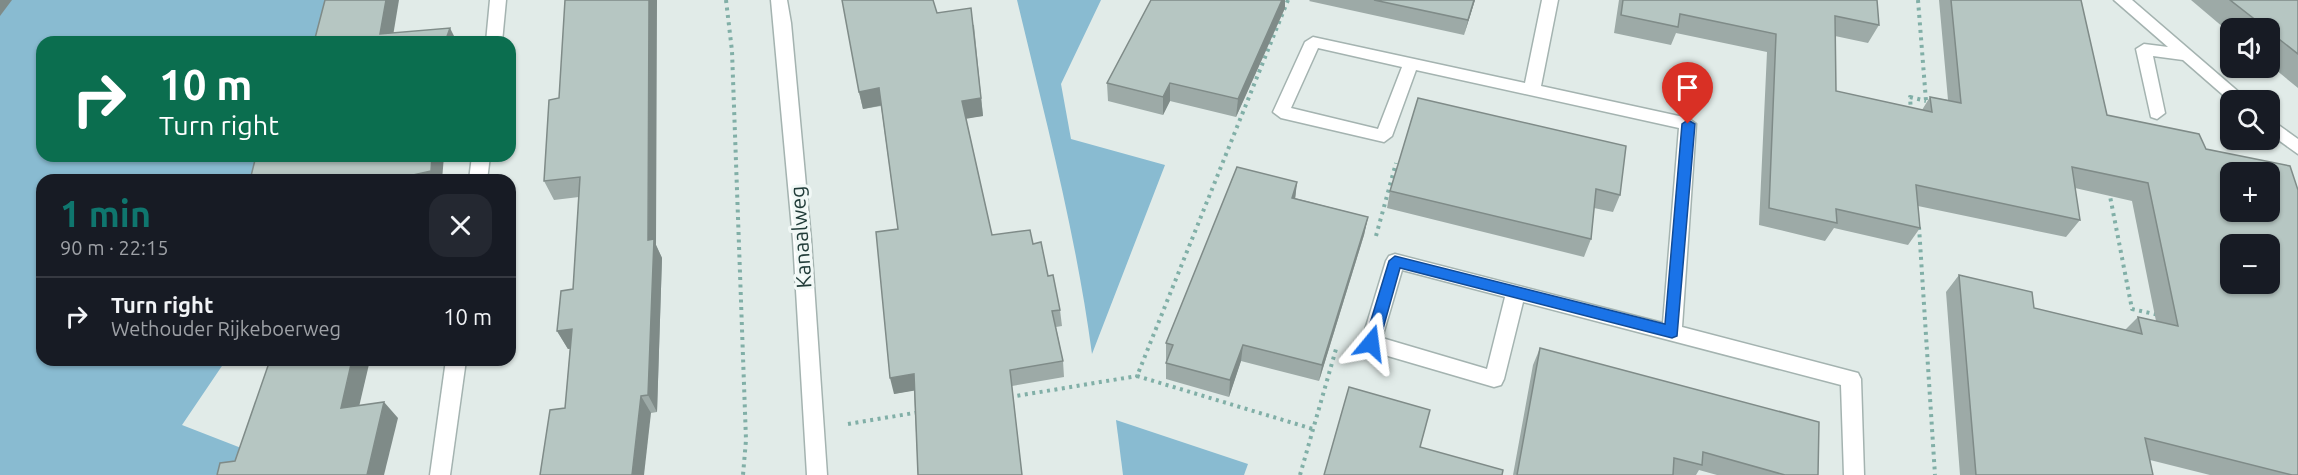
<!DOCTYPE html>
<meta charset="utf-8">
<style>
:root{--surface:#171b24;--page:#242831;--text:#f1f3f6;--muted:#9ea1a6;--line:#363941;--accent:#0f766e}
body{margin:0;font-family:Ubuntu,sans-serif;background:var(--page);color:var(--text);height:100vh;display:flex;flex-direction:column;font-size:22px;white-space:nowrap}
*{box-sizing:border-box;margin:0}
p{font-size:20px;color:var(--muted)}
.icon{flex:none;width:33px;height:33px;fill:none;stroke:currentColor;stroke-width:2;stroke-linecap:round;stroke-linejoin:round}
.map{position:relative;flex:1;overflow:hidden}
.sheet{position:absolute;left:36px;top:174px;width:480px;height:192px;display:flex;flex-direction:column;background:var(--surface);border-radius:18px;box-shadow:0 2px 4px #0004}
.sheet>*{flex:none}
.banner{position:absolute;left:36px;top:36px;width:480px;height:126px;border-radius:18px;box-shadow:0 2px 4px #0004;background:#0b6e4f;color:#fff;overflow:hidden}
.controls{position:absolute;left:2220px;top:18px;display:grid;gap:12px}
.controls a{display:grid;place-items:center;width:60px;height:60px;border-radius:12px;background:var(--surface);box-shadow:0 2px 4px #0004;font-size:30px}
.pin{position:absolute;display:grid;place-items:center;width:51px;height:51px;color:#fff;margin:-62px -26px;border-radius:50% 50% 50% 0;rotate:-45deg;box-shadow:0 0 6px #0007}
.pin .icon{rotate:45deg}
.me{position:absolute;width:66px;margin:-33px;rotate:16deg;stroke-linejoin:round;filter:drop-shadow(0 0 4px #0008)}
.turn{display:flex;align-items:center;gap:21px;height:126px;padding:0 24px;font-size:27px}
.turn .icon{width:78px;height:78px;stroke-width:2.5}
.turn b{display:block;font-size:42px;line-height:51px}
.round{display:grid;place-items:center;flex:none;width:63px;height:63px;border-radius:18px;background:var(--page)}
.summary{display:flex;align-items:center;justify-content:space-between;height:102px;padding:0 24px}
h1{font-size:36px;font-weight:600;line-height:45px;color:var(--accent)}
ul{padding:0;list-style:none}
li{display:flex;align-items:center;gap:18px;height:78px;padding:0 24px;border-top:2px solid var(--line)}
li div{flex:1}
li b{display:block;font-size:22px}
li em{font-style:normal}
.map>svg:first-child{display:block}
</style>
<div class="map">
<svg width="2298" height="475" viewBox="0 0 2298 475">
<rect width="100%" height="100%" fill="#e1ebe8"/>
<g fill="#89bbd1">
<path d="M 0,0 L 382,0 L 347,42 L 42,42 L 42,156 L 332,156 L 329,180 L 42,180 L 42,360 L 226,360 L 182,425 L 259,455 L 253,475 L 0,475 Z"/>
<path d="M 1017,0 L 1101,0 L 1061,84 L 1071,139 L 1165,165 L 1092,354 C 1076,234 1045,117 1017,0 Z"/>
<path d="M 1116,420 L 1248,464 L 1244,475 L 1123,475 Z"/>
</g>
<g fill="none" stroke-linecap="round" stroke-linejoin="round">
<defs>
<g id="minor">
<path d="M 490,0 L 506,0 L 502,42 L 486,42 Z"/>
<path d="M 771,0 L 787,0 L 791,23 L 811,240 L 827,475 L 807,475 L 793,240 Z"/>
<path d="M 1542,0 L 1558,0 L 1541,86 L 1688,118 L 1696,124 L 1682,327 L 1858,373 L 1861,379 L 1864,475 L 1844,475 L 1841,385 L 1523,302 L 1504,379 L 1501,385 L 1494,387 L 1364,349 L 1361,343 L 1386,261 L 1389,256 L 1395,254 L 1663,323 L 1679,128 L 1416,70 L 1392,136 L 1384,142 L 1281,118 L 1273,112 L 1305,42 L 1313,37 L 1525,83 ZM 1318,48 L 1402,67 L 1378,129 L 1291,108 ZM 1402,270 L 1505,297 L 1487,369 L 1382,338 Z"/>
<path d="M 2114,0 L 2132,0 L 2248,100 L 2230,101 L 2183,60 L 2153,56 L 2165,113 L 2157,119 L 2151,117 L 2136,49 L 2144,44 L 2168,47 Z"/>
<path d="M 2270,119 L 2298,139 L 2298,154 L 2270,134 Z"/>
<path d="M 472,156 L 490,156 L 487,180 L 469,180 Z"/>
<path d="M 446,360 L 466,360 L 450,475 L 430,475 Z"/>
</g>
</defs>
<use href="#minor" stroke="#a4b3b0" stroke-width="3"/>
<g stroke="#81afa7" stroke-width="4" stroke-dasharray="3 4.5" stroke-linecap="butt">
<path d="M 726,0 L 732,51 L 746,440 L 743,475"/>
<path d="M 1288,0 L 1137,376 L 1313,429"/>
<path d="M 1918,0 L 1926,101 L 1932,102"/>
<path d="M 1911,112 L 1910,97 L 1926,101"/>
<path d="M 2109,191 L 2132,309 L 2159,315"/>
<path d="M 1919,227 L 1935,475"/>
<path d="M 1376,236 L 1396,163"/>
<path d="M 1010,397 L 1137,376"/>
<path d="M 848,424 L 920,412"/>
<path d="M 1300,475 L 1336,349 L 1339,349"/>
</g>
<use href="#minor" fill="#fff" fill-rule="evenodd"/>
</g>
<g fill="#9daaa7">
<path d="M 1310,0 L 1475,0 L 1464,35 L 1309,1 Z"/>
<path d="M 1619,0 L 1877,0 L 1879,25 L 1868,43 L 1835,36 L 1836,91 L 1922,110 L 1930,97 L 1948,100 L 1939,0 L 2081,0 L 2107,115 L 2199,134 L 2298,475 L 2210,475 L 2150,460 L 2153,475 L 1960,475 L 1946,292 L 1959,275 L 2034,308 L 2125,330 L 2138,317 L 2156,321 L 2132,201 L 2075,188 L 2080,220 L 2066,237 L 1918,206 L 1920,228 L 1908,245 L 1834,228 L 1825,241 L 1759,225 L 1767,52 L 1676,33 L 1671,45 L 1614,33 Z"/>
<path d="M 2191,0 L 2298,0 L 2298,88 L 2270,65 L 2270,28 L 2230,28 L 2230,33 Z"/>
<path d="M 1285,8 L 1236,117 L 1170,101 L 1163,115 L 1108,101 L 1107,83 Z"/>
<path d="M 937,13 L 974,25 L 983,116 L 966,118 L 992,235 L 1033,244 L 1048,276 L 1060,310 L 1062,326 L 1056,327 L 1063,361 L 1064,377 L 1012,386 L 1022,475 L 918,475 L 914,390 L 894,394 L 898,229 L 881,106 L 863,109 L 859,92 Z"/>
<path d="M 1418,98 L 1620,195 L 1613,212 L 1594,208 L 1591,239 L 1584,257 L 1387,208 L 1390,191 Z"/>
<path d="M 549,100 L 656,245 L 662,258 L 657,412 L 651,413 L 565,408 L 570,349 L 568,349 L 557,331 L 573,289 L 579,197 L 554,200 L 544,181 Z"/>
<path d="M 1297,182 L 1295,198 L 1368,217 L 1364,235 L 1319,381 L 1241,361 L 1229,397 L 1166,379 L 1166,363 L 1167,360 L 1166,360 L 1166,343 Z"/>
<path d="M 1540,348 L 1818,475 L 1717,475 L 1699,470 L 1696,475 L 1513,475 L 1533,365 Z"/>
</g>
<g fill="#7f8b88">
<path d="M 0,0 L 12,0 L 0,16 Z"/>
<path d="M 386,0 L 399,0 L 392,42 L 380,34 Z"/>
<path d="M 649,0 L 657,0 L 656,245 L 662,258 L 657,412 L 648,395 L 648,240 Z"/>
<path d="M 1282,0 L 1285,0 L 1285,8 L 1236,117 L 1238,99 Z"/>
<path d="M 1474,0 L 1475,0 L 1464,35 L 1468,20 Z"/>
<path d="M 971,8 L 983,116 L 965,119 L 962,101 Z"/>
<path d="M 450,28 L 457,42 L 445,42 Z"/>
<path d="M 1170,83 L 1170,101 L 1163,115 L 1163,97 Z"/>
<path d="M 879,88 L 883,105 L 863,109 L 859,92 Z"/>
<path d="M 432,156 L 444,156 L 442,180 L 408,180 L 408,176 Z"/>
<path d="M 1297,182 L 1295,200 L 1292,198 Z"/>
<path d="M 1368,217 L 1364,235 L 1319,381 L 1322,365 Z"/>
<path d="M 572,329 L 583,346 L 568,349 L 557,331 Z"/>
<path d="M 1243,345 L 1241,361 L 1229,397 L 1230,380 Z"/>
<path d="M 352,360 L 370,360 L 355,424 L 341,408 Z"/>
<path d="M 914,374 L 918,390 L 894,394 L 890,378 Z"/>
<path d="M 641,396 L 651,413 L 644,475 L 632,475 Z"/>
<path d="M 384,402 L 398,418 L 384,475 L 367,475 Z"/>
</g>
<g fill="#b6c6c2" stroke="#7f8b88" stroke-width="1.5" fill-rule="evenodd">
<path d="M 325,0 L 386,0 L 380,34 L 450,28 L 445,42 L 314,42 Z"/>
<path d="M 565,0 L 649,0 L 648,240 L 654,239 L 648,395 L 641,396 L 632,475 L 540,475 L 550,410 L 565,408 L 572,329 L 557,331 L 561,291 L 573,289 L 580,177 L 544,181 L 549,100 L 559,98 Z"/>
<path d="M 842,0 L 933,0 L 937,13 L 971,8 L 981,98 L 962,101 L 992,235 L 1030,230 L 1033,244 L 1041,242 L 1048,276 L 1053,275 L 1060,310 L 1052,311 L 1063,361 L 1010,370 L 1022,475 L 918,475 L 914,374 L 890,378 L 876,232 L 898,229 L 879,88 L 859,92 Z"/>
<path d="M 1151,0 L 1282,0 L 1238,99 L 1170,83 L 1163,97 L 1107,83 Z"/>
<path d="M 1374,0 L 1474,0 L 1468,20 Z"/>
<path d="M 1623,0 L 1877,0 L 1879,25 L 1835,16 L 1836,91 L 1932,112 L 1930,97 L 1961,103 L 1951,0 L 2081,0 L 2107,115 L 2199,134 L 2206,149 L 2290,166 L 2298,190 L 2298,475 L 2292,475 L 2145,438 L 2153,475 L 1976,475 L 1959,275 L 2032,292 L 2034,308 L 2142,334 L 2138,317 L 2178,326 L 2148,183 L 2072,167 L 2080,220 L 1916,185 L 1920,228 L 1836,209 L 1837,223 L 1769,208 L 1776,34 L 1680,14 L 1678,27 L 1621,15 ZM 2230,172 L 2270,172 L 2270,212 L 2230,212 ZM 2230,244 L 2270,244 L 2270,284 L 2230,284 Z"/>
<path d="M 2230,0 L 2298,0 L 2298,54 L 2270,32 L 2270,28 L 2266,28 Z"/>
<path d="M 1418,98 L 1626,146 L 1620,195 L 1596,189 L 1591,239 L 1390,191 Z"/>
<path d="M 256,156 L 432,156 L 431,171 L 408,176 L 408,180 L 250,180 Z"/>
<path d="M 1237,167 L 1297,182 L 1292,198 L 1368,217 L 1322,365 L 1243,345 L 1230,380 L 1166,363 L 1173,345 L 1166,343 Z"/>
<path d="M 1540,348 L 1819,422 L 1818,475 L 1785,475 L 1703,452 L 1702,465 L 1674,458 L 1673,475 L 1517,475 Z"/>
<path d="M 270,360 L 352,360 L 341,408 L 384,402 L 367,475 L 217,475 L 220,463 L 235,461 Z"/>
<path d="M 1349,387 L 1430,410 L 1420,447 L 1503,470 L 1502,475 L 1324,475 Z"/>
</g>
<path fill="#1a73e8" stroke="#114b97" stroke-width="1.5" d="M 1688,120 L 1695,124 L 1677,336 L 1672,338 L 1400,268 L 1379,343 L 1371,349 L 1366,347 L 1364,343 L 1389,261 L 1395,256 L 1665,324 L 1682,124 Z"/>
<g text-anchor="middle" stroke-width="6" stroke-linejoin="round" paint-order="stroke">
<g font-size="21" fill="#213c39" stroke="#f1f8f6">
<text transform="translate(801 237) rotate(-94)" y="7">Kanaalweg</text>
</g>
</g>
</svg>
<div class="controls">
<a><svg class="icon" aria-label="sound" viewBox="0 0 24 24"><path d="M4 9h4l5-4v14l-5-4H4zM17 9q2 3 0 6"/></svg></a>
<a><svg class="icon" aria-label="search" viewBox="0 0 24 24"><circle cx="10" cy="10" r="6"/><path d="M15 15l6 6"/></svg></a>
<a>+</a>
<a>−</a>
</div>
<div class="pin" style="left:1688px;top:124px;background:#d93025"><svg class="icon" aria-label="arrive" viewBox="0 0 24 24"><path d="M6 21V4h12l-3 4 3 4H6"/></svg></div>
<svg class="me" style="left:1371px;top:343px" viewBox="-20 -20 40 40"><path d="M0-17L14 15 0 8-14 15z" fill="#1a73e8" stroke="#fff" stroke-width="4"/></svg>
<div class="banner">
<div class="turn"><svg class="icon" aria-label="right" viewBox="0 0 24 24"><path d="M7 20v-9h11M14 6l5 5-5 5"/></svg><div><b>10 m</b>Turn right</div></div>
</div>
<section class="sheet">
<div class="summary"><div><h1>1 min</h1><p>90 m · 22:15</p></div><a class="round"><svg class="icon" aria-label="close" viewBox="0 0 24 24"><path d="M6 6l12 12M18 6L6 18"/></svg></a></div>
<ul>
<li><svg class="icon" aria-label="right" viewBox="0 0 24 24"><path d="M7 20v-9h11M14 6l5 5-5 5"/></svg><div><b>Turn right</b><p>Wethouder Rijkeboerweg</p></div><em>10 m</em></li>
</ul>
</section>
</div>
